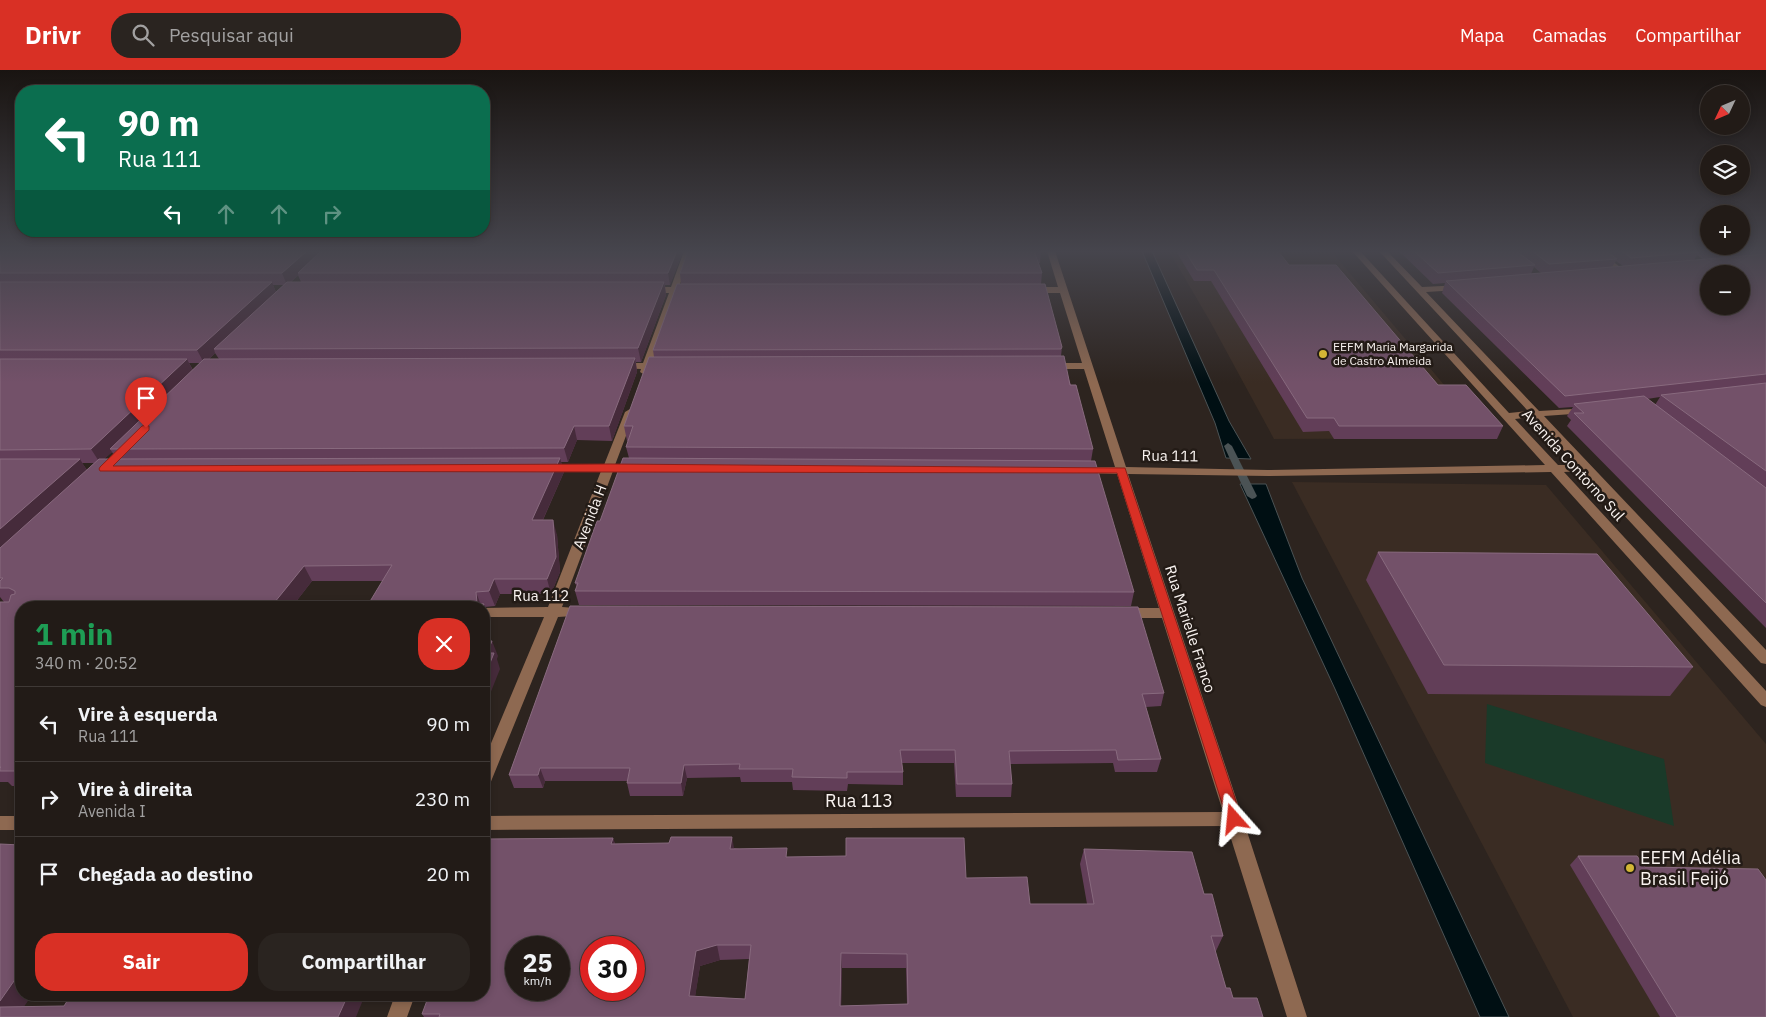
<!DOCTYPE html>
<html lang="pt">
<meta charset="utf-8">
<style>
:root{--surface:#221b17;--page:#2a2420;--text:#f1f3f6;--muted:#a2a1a1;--line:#3f3936;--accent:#d93025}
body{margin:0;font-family:"IBM Plex Sans",sans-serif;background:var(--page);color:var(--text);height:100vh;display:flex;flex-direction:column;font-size:19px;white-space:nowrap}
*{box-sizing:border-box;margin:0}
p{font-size:16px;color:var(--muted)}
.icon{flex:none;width:28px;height:28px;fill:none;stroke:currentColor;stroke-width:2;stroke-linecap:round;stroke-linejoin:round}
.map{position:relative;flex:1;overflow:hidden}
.sheet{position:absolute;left:15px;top:531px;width:475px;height:400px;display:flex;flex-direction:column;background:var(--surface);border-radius:20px;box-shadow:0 2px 8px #0003,0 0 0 1px var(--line)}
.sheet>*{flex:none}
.top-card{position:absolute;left:15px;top:15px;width:475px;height:152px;border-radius:20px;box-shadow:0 2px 8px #0003,0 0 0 1px var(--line);background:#0b6e4f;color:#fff;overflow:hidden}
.needle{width:32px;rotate:226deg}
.fabs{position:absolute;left:1700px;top:15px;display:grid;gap:10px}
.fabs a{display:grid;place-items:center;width:50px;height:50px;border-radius:50%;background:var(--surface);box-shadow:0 2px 8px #0003,0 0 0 1px var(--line);font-size:25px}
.speed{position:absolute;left:505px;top:866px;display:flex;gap:10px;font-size:25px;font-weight:700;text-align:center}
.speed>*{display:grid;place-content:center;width:65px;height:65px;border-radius:50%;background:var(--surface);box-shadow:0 2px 8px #0003,0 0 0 1px var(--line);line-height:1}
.speed small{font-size:12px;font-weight:400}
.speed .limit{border:8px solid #d22;background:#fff;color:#111}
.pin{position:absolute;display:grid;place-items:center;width:42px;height:42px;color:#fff;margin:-51px -21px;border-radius:50% 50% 50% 0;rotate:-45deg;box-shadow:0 0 5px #0007}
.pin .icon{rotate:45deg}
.me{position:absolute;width:55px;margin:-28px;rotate:342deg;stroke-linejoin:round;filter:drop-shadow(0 0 4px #0008)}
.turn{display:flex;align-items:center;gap:18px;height:105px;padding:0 20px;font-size:22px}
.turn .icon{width:65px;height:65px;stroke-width:2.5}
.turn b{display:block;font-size:35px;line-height:42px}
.lanes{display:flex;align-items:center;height:48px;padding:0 20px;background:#0003;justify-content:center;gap:25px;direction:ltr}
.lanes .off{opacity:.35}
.round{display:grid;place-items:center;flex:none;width:52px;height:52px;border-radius:20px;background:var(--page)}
.overview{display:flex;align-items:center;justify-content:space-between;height:85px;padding:0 20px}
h1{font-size:30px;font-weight:700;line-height:38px;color:#1e9e55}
.action{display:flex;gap:10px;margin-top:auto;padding:10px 20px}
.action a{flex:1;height:58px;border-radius:20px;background:var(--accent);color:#fff;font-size:20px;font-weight:700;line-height:58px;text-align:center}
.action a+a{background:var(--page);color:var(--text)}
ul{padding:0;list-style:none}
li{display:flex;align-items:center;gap:15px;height:75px;padding:0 20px;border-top:1px solid var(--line)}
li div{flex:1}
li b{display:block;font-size:19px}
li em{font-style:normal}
header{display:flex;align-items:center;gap:30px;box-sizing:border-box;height:70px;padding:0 25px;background:var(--accent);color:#fff}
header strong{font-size:24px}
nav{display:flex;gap:28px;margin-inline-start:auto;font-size:18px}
.search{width:350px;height:45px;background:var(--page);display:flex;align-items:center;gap:12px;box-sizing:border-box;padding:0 18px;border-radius:20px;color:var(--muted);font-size:19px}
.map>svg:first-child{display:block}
</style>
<header>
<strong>Drivr</strong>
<div class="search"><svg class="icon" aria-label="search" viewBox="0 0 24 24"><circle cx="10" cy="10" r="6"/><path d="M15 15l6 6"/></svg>Pesquisar aqui</div>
<nav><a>Mapa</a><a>Camadas</a><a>Compartilhar</a></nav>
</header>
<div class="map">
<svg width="1766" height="947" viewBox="0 0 1766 947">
<rect width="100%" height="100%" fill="#2d241f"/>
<g fill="#3a2c23">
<path d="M 1169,181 L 1331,181 L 1489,368 L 1274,369 L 1211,253 Z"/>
<path d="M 1292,412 L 1546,415 L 1766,674 L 1766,947 L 1573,947 Z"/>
</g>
<path fill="#1a3a29" d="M 1487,634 L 1664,689 L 1674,756 L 1485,693 Z"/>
<g fill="#000f13" stroke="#4b5355">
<path d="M 1142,181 L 1152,181 L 1229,351 L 1251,389 L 1226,388 L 1215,353 Z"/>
<path d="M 1240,414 L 1266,414 L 1302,508 L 1509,947 L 1480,947 L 1335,619 Z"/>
</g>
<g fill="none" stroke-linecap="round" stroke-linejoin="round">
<path fill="#4b5355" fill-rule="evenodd" d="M 1228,373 L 1232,376 L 1257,426 L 1255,428 L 1252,429 L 1247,426 L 1224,376 Z"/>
<path fill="#8e6951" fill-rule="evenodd" d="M 1590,181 L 1599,181 L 1628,203 L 1621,205 Z"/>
<g fill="#8e6951" fill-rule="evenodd">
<path d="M 684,181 L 692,181 L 679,217 L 690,217 L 694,220 L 690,223 L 678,223 L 653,293 L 662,293 L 667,296 L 662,299 L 651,299 L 648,304 L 645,305 L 640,302 L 641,299 L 617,298 L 615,296 L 620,293 L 643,293 L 669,223 L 650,223 L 646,220 L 650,217 L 671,217 Z"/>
<path d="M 1047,181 L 1055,181 L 1126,397 L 1268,400 L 1545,395 L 1352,181 L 1360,181 L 1509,343 L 1528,341 L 1379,181 L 1387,181 L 1422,217 L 1462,215 L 1463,217 L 1459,220 L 1426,222 L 1539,341 L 1591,338 L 1592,340 L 1591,342 L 1587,343 L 1544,346 L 1766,580 L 1766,594 L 1761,593 L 1583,401 L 1564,402 L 1766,621 L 1766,637 L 1761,635 L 1551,402 L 1268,406 L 1128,404 L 1243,749 L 1307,947 L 1287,947 L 1227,756 L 484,760 L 484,746 L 1223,742 L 1162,548 L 1124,548 L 1119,546 L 1117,543 L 1119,540 L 1124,538 L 1159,538 L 1117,404 L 1081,403 L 1075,400 L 1081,397 L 1115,397 L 1084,299 L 1050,299 L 1045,296 L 1050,293 L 1082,293 L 1060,223 L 1030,223 L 1026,220 L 1030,217 L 1058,217 ZM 1533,347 L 1577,395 L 1558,395 L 1515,349 Z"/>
<path d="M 630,339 L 635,342 L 615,395 L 636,395 L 642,398 L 636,401 L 613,401 L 562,537 L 589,539 L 591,542 L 589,545 L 558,547 L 492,709 L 490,714 L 484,716 L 484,690 L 544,547 L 484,547 L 483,538 L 548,537 L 601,401 L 546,401 L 540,398 L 546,395 L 604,395 L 625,342 Z"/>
<rect x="0" y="746" width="21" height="14"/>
<path d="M 395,925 L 415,925 L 407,947 L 387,947 Z"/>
</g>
</g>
<g fill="#623e58" fill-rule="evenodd">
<path d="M 0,181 L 683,181 L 670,215 L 665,215 L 666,225 L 641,292 L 636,292 L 637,302 L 612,371 L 577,370 L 568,392 L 561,392 L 564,402 L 543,450 L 557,465 L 560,502 L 551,524 L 500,524 L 495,536 L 485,537 L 490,549 L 484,568 L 484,538 L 383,511 L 312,511 L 291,538 L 21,538 L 21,716 L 12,716 L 8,712 L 0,712 L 0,532 L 4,532 L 0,527 ZM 298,205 L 301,212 L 291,212 ZM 273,215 L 284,215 L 276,222 ZM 215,283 L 219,289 L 209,289 ZM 189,293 L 200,293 L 193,300 ZM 112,382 L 116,389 L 104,389 ZM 82,393 L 94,393 L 87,400 Z"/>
<path d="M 688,181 L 1041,181 L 1040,193 L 1039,193 L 1042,203 L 1041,214 L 1062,277 L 1061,286 L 1093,379 L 1091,391 L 1134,522 L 1131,536 L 579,535 L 575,521 L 577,517 L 575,513 L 600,451 L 629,388 L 626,377 L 628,371 L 627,371 L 624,356 L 654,287 L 653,280 L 681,214 L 680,203 Z"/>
<path d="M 1176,181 L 1278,181 L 1289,195 L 1438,315 L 1503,356 L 1497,369 L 1334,369 L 1329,361 L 1303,362 L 1211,211 L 1194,211 Z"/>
<path d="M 1399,181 L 1766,181 L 1766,558 L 1567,356 L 1571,350 L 1567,346 L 1573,337 L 1559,338 L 1442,223 L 1445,213 L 1433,214 ZM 1697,185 L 1704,190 L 1694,190 ZM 1616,191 L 1623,196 L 1612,197 ZM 1534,197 L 1541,203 L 1531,204 ZM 1660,327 L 1655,335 L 1647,329 Z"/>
<path d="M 1378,482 L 1693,597 L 1670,626 L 1428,624 L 1366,510 Z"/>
<path d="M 570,536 L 1164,623 L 1161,636 L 1146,637 L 1161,689 L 1157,702 L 1115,702 L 1113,693 L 1010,694 L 1012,714 L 1011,727 L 956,727 L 954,693 L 902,693 L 903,702 L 903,715 L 848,714 L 847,721 L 793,720 L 792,712 L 741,712 L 740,707 L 687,708 L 683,726 L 630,726 L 627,713 L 627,711 L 545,711 L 543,718 L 514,718 L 509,705 Z"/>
<path d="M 613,768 L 615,774 L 734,778 L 788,787 L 966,808 L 1030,834 L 1087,834 L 1080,794 L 1084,779 L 1204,824 L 1223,866 L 1216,881 L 1215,881 L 1226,918 L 1233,928 L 1263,947 L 424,947 L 422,944 ZM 749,889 L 745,929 L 695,926 L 700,896 L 720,890 ZM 842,898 L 906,898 L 907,934 L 841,936 Z"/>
<path d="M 1578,786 L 1645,797 L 1766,947 L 1660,947 L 1570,795 Z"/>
</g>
<g fill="#462b3b">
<path d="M 307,181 L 325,181 L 298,203 L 298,205 L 287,215 L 282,203 Z"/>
<path d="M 677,181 L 683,181 L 670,215 L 668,203 Z"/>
<path d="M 272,212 L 277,225 L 214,279 L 215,283 L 204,293 L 197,280 Z"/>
<path d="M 664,212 L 666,225 L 641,292 L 638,278 Z"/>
<path d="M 635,288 L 637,302 L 612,371 L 609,356 Z"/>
<path d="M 187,289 L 194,303 L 110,379 L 112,382 L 100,393 L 91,379 Z"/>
<path d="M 574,356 L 577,370 L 568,392 L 564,378 Z"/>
<path d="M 560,388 L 564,402 L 536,465 L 532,450 Z"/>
<path d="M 80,389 L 89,404 L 0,483 L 0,459 Z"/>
<path d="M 553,450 L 557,465 L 560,502 L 551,524 L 547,509 Z"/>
<path d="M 304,496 L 312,511 L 291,538 L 270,538 Z"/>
<path d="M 494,509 L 500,524 L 495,536 L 489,521 Z"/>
<path d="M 476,522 L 482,538 L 477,533 Z"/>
<path d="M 484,534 L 490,549 L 484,568 L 484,538 L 483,538 Z"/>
<path d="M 492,571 L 498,586 L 497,589 L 500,599 L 484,639 L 484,608 L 487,583 Z"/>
<path d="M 684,695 L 687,708 L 683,726 L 681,713 Z"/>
<path d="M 540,698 L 545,711 L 543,718 L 538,705 Z"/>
<path d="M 732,767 L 735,783 L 730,779 Z"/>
<path d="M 613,768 L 618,783 L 611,774 Z"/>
<path d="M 717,875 L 720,890 L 700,896 L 693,940 L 689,926 L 696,881 Z"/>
<path d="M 841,883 L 842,898 L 841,947 L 840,936 Z"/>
<path d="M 21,901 L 21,925 L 32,925 L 17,947 L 0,940 L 0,931 Z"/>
<path d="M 348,925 L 365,925 L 356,947 L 338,947 Z"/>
</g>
<g fill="#735169" stroke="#886a7e" fill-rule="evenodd">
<path d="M 0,181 L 307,181 L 282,203 L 0,203 Z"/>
<path d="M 321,181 L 677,181 L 668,203 L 298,203 Z"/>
<path d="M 688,181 L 1041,181 L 1034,181 L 1042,203 L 680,203 Z"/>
<path d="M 1185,181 L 1278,181 L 1289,195 L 1336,195 L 1438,315 L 1466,315 L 1503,356 L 1339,356 L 1334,348 L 1307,348 L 1214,200 L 1197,200 Z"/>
<path d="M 1414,181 L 1516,181 L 1535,195 L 1438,203 Z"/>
<path d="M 1532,181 L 1606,181 L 1617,189 L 1549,194 Z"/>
<path d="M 1622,181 L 1697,181 L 1699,182 L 1631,188 Z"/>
<path d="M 1766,184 L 1766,304 L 1565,326 L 1446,211 ZM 1709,204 L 1741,204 L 1741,236 L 1709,236 Z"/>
<path d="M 0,212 L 272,212 L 197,280 L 0,280 Z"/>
<path d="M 287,212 L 664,212 L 638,278 L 214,279 Z"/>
<path d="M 677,214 L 1045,214 L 1062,277 L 1061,279 L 653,280 Z"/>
<path d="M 1064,286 L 1070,315 L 1076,315 L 1093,379 L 626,377 L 633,356 L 624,356 L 649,287 Z"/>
<path d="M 635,288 L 609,356 L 574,356 L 564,378 L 110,379 L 204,289 Z"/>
<path d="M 0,289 L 187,289 L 91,379 L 0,380 Z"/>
<path d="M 1766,313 L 1766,401 L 1661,325 Z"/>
<path d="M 1644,326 L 1766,418 L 1766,533 L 1574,343 L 1584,343 L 1574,334 Z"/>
<path d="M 560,388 L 532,450 L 553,450 L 556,487 L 547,509 L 494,509 L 489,521 L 476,522 L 477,533 L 484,534 L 483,538 L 366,538 L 392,495 L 304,496 L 270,538 L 21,538 L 21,701 L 0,701 L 0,698 L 1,697 L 0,697 L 0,532 L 9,532 L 11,525 L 15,524 L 15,521 L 9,518 L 0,518 L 0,511 L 3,508 L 0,508 L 0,478 L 99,389 Z"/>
<path d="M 623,388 L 1095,391 L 1134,522 L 575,521 L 578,513 L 575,513 L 597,451 L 600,451 Z"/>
<path d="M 0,389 L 80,389 L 0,459 Z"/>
<path d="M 1378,482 L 1597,484 L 1693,597 L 1444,595 Z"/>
<path d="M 570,536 L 1138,537 L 1164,623 L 1142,624 L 1161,689 L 1118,690 L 1116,680 L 1009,681 L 1012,714 L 957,714 L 955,680 L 900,680 L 903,702 L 847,702 L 847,708 L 792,707 L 793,699 L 739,699 L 740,694 L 684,695 L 681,713 L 627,713 L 630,698 L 540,698 L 538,705 L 509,705 Z"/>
<path d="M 484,571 L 492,571 L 487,583 L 494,583 L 484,608 Z"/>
<path d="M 671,767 L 732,767 L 730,779 L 787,778 L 786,787 L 846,786 L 846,768 L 964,768 L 966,808 L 1027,807 L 1030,834 L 1094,834 L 1084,779 L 1192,782 L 1204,824 L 1212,824 L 1223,866 L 1211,866 L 1226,918 L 1230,918 L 1233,928 L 1257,928 L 1263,947 L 439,947 L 440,944 L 422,944 L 429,925 L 484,925 L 484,772 L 485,769 L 613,768 L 611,774 L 669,773 ZM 717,875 L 751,875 L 745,929 L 689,926 L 696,881 ZM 516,878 L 559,878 L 559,920 L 516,920 ZM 591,878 L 634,878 L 634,920 L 591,920 ZM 841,883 L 907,884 L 908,934 L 840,936 Z"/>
<path d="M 0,774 L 21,775 L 21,901 L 0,931 Z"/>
<path d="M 1578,786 L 1637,786 L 1645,797 L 1758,799 L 1766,810 L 1766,947 L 1677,947 Z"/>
<path d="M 71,925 L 348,925 L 338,947 L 0,947 L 0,937 L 64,936 Z"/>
</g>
<linearGradient id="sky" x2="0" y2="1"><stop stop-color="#191411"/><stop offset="0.58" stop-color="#46454d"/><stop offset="1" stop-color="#46454d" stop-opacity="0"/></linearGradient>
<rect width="1766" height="313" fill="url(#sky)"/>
<path fill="#d93025" stroke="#8d1f18" d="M 146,355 L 149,356 L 149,360 L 113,396 L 610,394 L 1125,398 L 1242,749 L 1240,753 L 1234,755 L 1229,753 L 1227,749 L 1117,403 L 100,401 L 99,399 L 100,397 L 142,356 Z"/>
<g fill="#d3b635" stroke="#231b16" stroke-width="2">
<circle cx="1323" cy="284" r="5"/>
<circle cx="1630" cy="798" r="5"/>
</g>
<g text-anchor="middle" stroke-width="5" stroke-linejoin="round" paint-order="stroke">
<g font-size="12" fill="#f9f3f0" stroke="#231b16" text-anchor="start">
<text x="1333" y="281">EEFM Maria Margarida<tspan x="1333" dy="14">de Castro Almeida</tspan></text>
</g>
<g font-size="15" fill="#f9f3f0" stroke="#231b16">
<text transform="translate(1170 386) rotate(1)" y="5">Rua 111</text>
<text transform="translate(1573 395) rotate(48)" y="5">Avenida Contorno Sul</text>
<text transform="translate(590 447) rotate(-69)" y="5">Avenida H</text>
<text x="541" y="531">Rua 112</text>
<text transform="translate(1190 559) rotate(72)" y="5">Rua Marielle Franco</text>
</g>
<g font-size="18" fill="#f9f3f0" stroke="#231b16">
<text x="859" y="737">Rua 113</text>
</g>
<g font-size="18" fill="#f9f3f0" stroke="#231b16" text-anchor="start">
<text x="1640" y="794">EEFM Adélia<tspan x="1640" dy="21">Brasil Feijó</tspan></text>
</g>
</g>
</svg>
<div class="fabs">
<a><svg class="needle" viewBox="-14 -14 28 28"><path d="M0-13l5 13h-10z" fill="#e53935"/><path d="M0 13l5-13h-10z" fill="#a2a1a1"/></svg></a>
<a><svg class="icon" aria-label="layers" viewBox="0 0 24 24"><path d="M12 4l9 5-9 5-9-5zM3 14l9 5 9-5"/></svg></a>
<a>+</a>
<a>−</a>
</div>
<div class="speed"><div>25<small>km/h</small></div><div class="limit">30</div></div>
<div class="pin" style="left:146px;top:358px;background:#d93025"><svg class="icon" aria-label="arrive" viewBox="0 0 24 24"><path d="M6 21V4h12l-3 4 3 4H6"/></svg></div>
<svg class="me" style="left:1234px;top:749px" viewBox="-20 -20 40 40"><path d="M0-17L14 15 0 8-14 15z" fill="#d93025" stroke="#fff" stroke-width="4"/></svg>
<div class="top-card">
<div class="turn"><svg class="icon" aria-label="left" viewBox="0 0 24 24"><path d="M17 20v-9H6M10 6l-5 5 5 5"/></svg><div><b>90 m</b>Rua 111</div></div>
<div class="lanes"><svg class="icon" aria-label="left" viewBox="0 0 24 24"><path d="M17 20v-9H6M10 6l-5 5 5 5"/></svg><svg class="icon off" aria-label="ahead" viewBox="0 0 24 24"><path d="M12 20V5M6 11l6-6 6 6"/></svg><svg class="icon off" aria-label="ahead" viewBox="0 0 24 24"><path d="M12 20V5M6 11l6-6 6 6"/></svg><svg class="icon off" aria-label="right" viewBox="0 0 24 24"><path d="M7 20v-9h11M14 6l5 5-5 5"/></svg></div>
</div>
<section class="sheet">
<div class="overview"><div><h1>1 min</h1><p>340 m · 20:52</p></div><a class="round" style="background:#d93025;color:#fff"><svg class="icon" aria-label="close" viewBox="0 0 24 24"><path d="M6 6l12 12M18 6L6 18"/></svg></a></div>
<ul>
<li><svg class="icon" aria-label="left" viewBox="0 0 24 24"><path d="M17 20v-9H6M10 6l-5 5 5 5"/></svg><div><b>Vire à esquerda</b><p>Rua 111</p></div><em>90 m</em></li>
<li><svg class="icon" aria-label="right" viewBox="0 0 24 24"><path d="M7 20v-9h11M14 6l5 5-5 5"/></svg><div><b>Vire à direita</b><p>Avenida I</p></div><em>230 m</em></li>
<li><svg class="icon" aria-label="arrive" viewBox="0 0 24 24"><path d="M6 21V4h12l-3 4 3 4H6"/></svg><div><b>Chegada ao destino</b></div><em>20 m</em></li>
</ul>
<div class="action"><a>Sair</a><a>Compartilhar</a></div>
</section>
</div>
